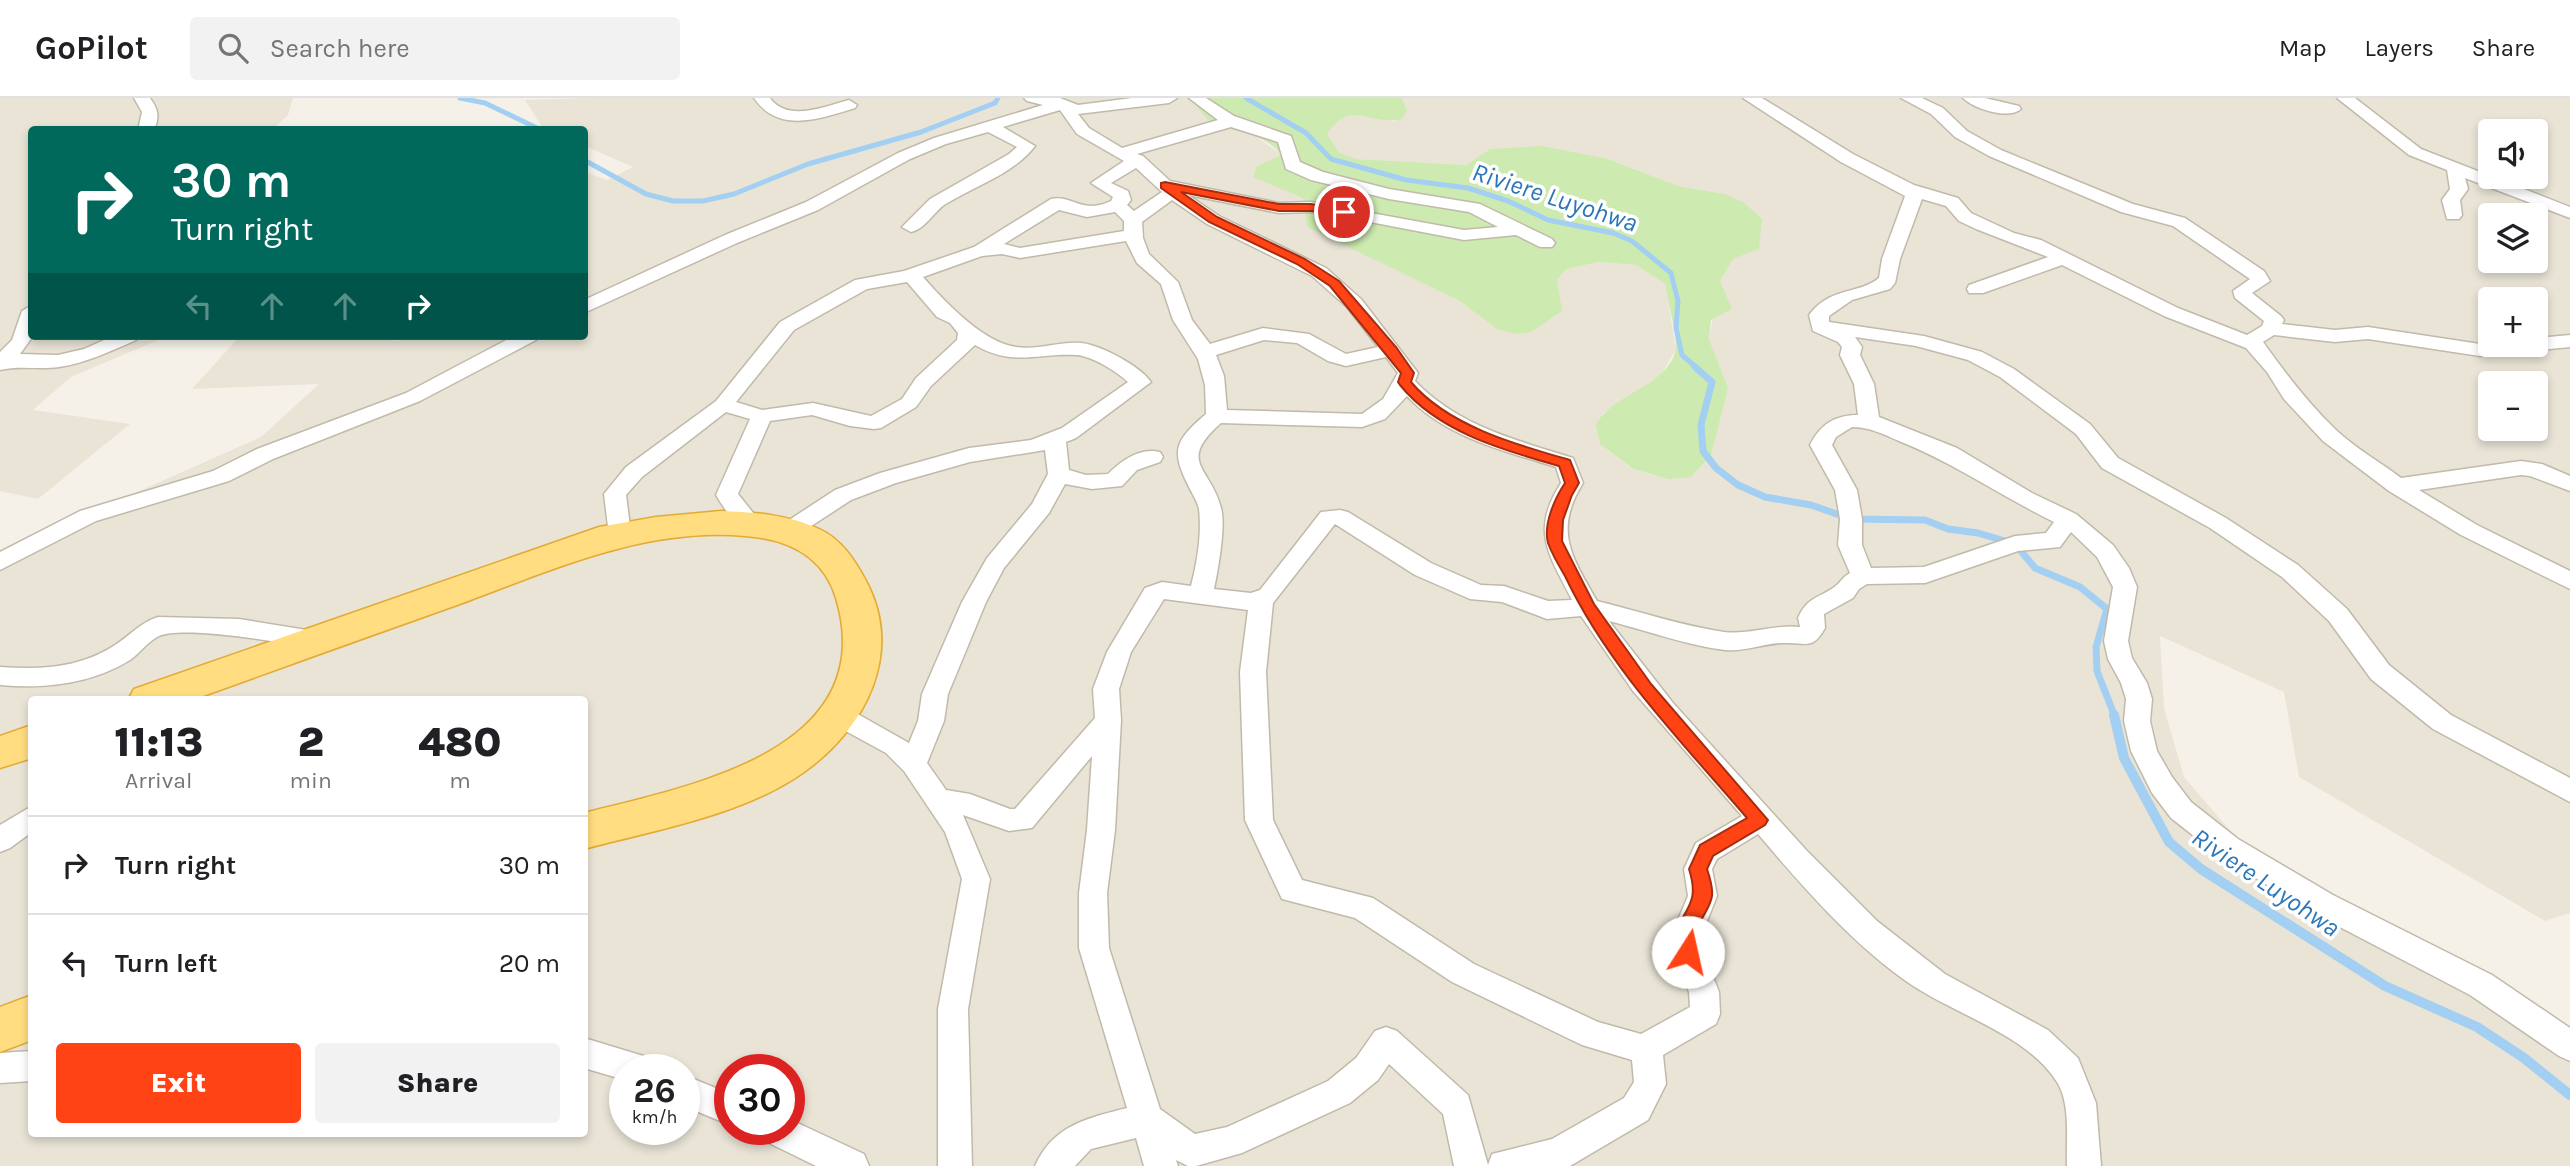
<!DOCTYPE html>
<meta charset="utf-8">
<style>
:root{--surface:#fff;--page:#f2f2f2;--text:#202124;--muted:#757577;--line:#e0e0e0;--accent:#ff4315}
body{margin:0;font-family:Karla,sans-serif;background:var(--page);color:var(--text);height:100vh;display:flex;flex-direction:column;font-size:26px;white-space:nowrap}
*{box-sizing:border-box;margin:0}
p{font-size:23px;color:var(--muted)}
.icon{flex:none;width:38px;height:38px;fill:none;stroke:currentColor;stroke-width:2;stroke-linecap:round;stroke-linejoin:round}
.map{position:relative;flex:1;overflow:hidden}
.panel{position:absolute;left:28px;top:598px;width:560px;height:441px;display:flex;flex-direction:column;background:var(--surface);border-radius:7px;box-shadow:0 4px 10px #0003}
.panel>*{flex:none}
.guide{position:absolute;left:28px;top:28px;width:560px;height:214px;border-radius:7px;box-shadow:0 4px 10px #0003;background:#00695c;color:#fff;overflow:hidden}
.fabs{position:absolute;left:2478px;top:21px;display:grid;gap:14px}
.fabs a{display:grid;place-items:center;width:70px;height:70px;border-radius:7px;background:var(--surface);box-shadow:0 4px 10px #0003;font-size:35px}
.speed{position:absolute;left:609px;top:956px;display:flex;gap:14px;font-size:35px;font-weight:700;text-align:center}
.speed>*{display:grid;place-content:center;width:91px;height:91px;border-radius:50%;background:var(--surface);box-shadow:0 4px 10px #0003;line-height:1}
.speed small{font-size:18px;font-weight:400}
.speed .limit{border:10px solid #d22;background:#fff;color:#111}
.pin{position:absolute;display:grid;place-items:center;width:60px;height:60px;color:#fff;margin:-30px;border:4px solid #fff;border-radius:50%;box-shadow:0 2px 7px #0007}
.me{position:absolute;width:77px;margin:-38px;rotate:10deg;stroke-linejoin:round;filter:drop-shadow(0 0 5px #0008)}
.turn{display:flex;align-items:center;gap:24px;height:147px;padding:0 28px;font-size:32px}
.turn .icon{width:91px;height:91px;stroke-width:2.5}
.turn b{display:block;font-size:49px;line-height:60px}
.lanes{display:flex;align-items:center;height:66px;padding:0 28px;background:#0003;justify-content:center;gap:35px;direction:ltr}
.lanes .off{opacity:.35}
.eta{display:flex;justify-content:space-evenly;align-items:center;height:119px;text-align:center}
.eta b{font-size:42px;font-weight:800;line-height:49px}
.primary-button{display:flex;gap:14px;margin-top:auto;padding:14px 28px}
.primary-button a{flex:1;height:80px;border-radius:7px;background:var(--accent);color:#fff;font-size:28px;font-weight:800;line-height:80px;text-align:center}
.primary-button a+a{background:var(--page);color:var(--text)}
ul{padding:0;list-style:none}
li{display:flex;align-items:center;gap:21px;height:98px;padding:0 28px;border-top:2px solid var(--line)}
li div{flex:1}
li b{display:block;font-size:26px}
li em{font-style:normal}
header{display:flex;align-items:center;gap:42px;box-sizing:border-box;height:98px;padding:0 35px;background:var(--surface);border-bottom:2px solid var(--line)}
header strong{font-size:33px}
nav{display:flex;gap:38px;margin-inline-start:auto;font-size:24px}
.search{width:490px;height:63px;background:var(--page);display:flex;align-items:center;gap:18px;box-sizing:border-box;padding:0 24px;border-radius:7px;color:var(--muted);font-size:26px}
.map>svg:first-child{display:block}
</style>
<header>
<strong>GoPilot</strong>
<div class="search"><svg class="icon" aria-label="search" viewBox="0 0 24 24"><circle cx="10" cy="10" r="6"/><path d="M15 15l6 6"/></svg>Search here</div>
<nav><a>Map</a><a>Layers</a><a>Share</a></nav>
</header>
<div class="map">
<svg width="2570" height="1068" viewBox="0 0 2570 1068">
<rect width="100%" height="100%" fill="#f5f1e8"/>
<g fill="#e9e4d6" fill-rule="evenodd">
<path d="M 0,0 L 293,0 L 288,17 L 273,31 L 32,32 L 32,238 L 168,238 L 71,279 L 33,312 L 130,326 L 38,401 L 0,393 Z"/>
<path d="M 588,0 L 1188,0 L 1250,34 L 1282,57 L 1257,68 L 1458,202 L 1497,231 L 1557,182 L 1566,171 L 1599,164 L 1636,167 L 1665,186 L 1676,251 L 1661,277 L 1602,316 L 1600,346 L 1632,371 L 1668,381 L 1728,290 L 1709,241 L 1720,183 L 1733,161 L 1759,151 L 1725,96 L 1678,88 L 1608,61 L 1490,51 L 1466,67 L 1355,61 L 1339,54 L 1327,36 L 1337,19 L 1344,16 L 1361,15 L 1394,23 L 1407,12 L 1402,0 L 2570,0 L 2570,815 L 2545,823 L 2299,679 L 2284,594 L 2160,538 L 2164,610 L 2184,679 L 2246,751 L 2500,884 L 2570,932 L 2570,1068 L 0,1068 L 0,455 L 261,339 L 319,286 L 192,291 L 238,240 L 386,238 L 395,243 L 398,238 L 584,238 L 585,74 L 607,82 L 633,69 L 585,48 L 584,32 L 543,30 L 525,2 ZM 2490,33 L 2536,33 L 2536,79 L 2490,79 ZM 2490,117 L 2536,117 L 2536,163 L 2490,163 ZM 2490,201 L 2536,201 L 2536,247 L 2490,247 ZM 2490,285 L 2536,285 L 2536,331 L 2490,331 ZM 32,602 L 584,602 L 584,1036 L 32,1036 ZM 625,971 L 684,971 L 684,1031 L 625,1031 ZM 730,971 L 789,971 L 789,1031 L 730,1031 Z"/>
</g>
<path fill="#cdeab0" d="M 1188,0 L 1402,0 L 1407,12 L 1402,21 C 1368,28 1352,0 1327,36 L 1339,54 L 1356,61 L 1466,67 L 1490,51 L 1542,48 L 1608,61 L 1678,88 L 1725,96 L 1743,104 L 1762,121 L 1759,151 L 1733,161 L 1720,183 L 1732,211 L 1711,222 L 1709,241 L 1728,290 L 1711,357 L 1691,379 L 1668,381 L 1633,371 L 1600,346 L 1596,327 C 1611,296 1670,288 1676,250 C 1677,238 1667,200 1665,186 L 1636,167 L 1599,164 L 1566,171 L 1557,182 L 1562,213 L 1531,234 L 1516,236 L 1497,231 L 1458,202 L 1307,129 L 1303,100 L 1253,79 L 1257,68 L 1281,57 C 1261,31 1235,37 1211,24 C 1201,18 1198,6 1188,0 Z"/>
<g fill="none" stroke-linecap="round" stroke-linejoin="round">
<g stroke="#a3cff3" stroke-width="5">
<path d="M 460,0 L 485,5 L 541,32"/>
<path d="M 1246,0 L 1306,35 L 1331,61 L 1406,82 L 1468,90 L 1508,103 L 1548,122 L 1613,135 L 1632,143 L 1671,175 L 1678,203 L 1676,230 L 1682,257 L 1697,270"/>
<path d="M 584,62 L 646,96 L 673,103 L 703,103 L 734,96 L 808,66 L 921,34 L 995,5 L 998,0"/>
</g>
<path stroke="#a3cff3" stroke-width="7" d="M 1695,269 L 1712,284 L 1701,327 L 1703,353 L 1716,370 L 1738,387 L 1765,399 L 1811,407 L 1851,421 L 1925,422 L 1948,431 L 1978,435 L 2015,446 L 2035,470 L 2080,489 L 2107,511 L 2096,549 L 2097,573 L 2115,619"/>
<path stroke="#a3cff3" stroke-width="10" d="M 2114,617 L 2124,660 L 2169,744 L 2201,771 L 2385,888 L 2477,929 L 2524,960 L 2570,997"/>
<defs>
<g id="minor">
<path d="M 134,0 L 150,0 C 158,11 160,19 154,32 L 138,32 L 142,14 Z"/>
<path d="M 754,0 L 770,0 C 788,25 825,8 849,2 L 857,7 L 855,10 C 819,21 779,36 754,0 Z"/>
<path d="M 1024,0 L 1060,0 L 1078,7 L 1132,0 L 1177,0 L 1169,5 L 1078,16 L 1089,30 L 1122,50 L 1218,22 L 1189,0 L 1206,0 L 1234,18 L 1291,38 L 1300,64 L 1323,74 L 1389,91 L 1480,106 L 1552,141 L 1555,145 L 1552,149 L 1540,149 L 1516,137 L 1464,142 L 1344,119 L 1311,114 L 1279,115 L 1188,97 L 1219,118 L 1326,170 L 1361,201 L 1418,275 L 1415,283 C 1458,328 1516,342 1573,360 L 1583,385 C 1553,433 1572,459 1597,503 C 1638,513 1682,528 1724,534 C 1750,537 1775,526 1800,529 L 1798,520 C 1807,500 1816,501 1833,490 C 1840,486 1842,479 1850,475 L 1838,447 L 1840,421 L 1835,392 L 1810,347 C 1820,327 1834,317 1858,317 L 1854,286 L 1840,257 L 1842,249 L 1838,244 L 1813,233 L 1809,217 C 1831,188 1858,197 1879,180 L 1882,161 L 1905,98 L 1841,64 L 1743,0 L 1762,0 L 1853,56 L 1914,87 L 1958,100 L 1971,115 L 2014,135 L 2041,142 L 2178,210 L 2247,237 L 2262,228 L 2264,223 L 2235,200 L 2233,193 L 2250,181 L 2173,128 L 2121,114 L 1989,58 L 1955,39 L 1931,16 L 1901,0 L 1922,0 L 1943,10 L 1967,33 L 2001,52 L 2133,106 L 2185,120 L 2264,173 L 2270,183 L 2252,195 L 2281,218 L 2284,222 L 2282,226 L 2335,232 L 2368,229 L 2480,246 L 2536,247 L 2536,240 L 2570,237 L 2570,249 L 2480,258 L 2368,241 L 2335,244 L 2274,237 L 2263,244 C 2285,275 2308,305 2336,332 C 2355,350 2380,364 2401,380 L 2521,363 L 2542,366 L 2570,378 L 2570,393 L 2530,378 L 2521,377 L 2419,392 L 2477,427 L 2570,473 L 2570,491 L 2461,437 L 2389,393 L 2323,343 L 2284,301 L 2267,274 L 2246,250 L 2164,218 L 2062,167 L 1983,195 L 1969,195 L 1967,191 L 1969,187 L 2048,159 L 1976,131 L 1959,123 L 1946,108 L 1922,101 L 1900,161 L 1895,185 L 1890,191 L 1852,202 L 1829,218 L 1829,224 L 1924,238 L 1982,254 L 2014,271 L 2090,326 L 2118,360 L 2226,420 L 2298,467 L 2347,511 L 2389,567 L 2451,617 L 2570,680 L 2570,704 L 2433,631 L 2371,581 L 2329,523 L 2282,479 L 2210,430 L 2102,370 L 2076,336 L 2000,279 L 1968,262 L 1916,248 L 1855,239 L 1862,249 L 1860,257 L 1874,286 L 1879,319 L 1957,350 L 2032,395 L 2076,416 L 2113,447 L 2129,470 L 2137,489 L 2128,543 L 2132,560 L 2147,585 L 2152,601 L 2150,623 L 2157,653 L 2172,679 L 2191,704 L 2238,741 L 2333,797 L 2492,877 L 2570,930 L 2570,963 L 2559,958 L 2470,897 L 2313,815 L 2218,757 L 2171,720 L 2152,695 L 2131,653 L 2124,623 L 2126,601 L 2121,585 L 2108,561 L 2104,543 L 2113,489 L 2097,459 L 2071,434 L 2060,449 L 2018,453 L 1925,485 L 1867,486 L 1859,491 L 1853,500 L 1824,516 L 1825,530 C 1812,553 1806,544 1784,545 C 1764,545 1746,554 1725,552 C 1689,548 1645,532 1609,523 L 1673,605 L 1807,753 L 1877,823 L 1945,876 L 2048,932 L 2078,960 L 2096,1005 L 2101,1068 L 2067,1068 C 2066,1042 2071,1006 2057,984 C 2026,935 1952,916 1906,883 C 1850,843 1803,789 1758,736 L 1717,761 L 1712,771 L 1717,798 L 1701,838 L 1705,858 L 1719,894 L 1720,916 L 1716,926 L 1663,957 L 1666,986 L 1648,1022 L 1570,1068 L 1454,1068 L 1443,1016 L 1389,966 L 1378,982 L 1350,1005 L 1242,1055 L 1196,1068 L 1188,1068 L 1176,1062 L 1178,1068 L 1144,1068 L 1136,1040 L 1091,1051 L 1075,1068 L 1035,1068 C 1053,1027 1088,1020 1127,1010 L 1079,850 L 1079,795 L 1087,732 L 1092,658 L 1032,730 L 1009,733 L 963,717 L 990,781 L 968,911 L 972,1068 L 938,1068 L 938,911 L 962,781 L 945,734 L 904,673 L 886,655 L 829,624 L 825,617 L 829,610 L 838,607 L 847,610 L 909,645 L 918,623 L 922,596 L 962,504 L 987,460 L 1032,406 L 1048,376 L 1045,352 L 970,364 L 896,385 L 851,402 L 796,438 L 788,441 L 780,438 L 777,433 L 780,428 L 835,392 L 880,375 L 969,350 L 1031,342 L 1062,330 L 1128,284 C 1116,273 1092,258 1076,257 C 1036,255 1013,269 975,247 L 931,288 L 916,309 L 881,330 L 874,331 L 850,328 L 812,317 L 770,323 L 738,396 L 762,426 L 759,431 C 740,437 725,412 716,397 L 750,321 L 726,314 L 642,379 L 626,397 L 631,437 L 628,442 L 620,445 L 612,442 L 609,437 L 604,396 L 626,369 L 716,303 L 780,224 L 855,182 L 904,173 L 974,149 L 1051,101 C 1072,96 1081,117 1111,103 L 1113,99 L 1091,85 L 1124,63 L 1077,36 L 1060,12 L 1003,29 L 1035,48 C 1014,76 974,88 944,107 C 933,115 925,131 911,134 L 902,129 L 930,101 L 1009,56 L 1017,49 L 988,34 L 946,46 L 910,61 L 818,112 L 737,145 L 584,215 L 584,202 L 725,137 L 806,104 L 898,55 L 934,40 L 1043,7 L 1027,3 ZM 1231,29 L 1278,44 L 1286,71 L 1311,82 L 1389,101 L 1469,114 L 1498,129 L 1464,132 L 1311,104 L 1279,105 L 1170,83 L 1143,58 L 1137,56 ZM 1136,70 L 1162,94 L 1134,113 L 1127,107 L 1131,102 L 1128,93 L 1111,85 ZM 1172,102 L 1207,126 L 1312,178 L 1347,209 L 1378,249 L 1346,256 L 1309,236 L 1263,230 L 1210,246 L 1192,222 L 1178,184 L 1149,156 L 1143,140 L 1142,124 ZM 1059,112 L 1087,119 L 1115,114 L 1124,123 L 1124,133 L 1020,150 L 1004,146 ZM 1126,143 L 1137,165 L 1161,186 L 1173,222 L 1198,261 L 1205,287 L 1206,316 C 1173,344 1171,354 1190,391 C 1193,397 1198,405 1199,411 C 1202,435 1197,465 1191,488 L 1162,484 L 1145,490 L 1107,554 L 1093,591 L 1095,620 L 1015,711 L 1010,711 L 970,696 L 946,692 L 927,665 L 944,623 L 948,596 L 986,504 L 1004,470 L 1049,415 L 1065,386 L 1092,391 L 1122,388 L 1137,372 L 1160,364 L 1163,359 L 1160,354 C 1140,349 1121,363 1108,376 L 1086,377 L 1069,372 L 1066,344 L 1076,340 L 1151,284 C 1140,268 1101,247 1081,245 C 1059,243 1033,254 1011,248 C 980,241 943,202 923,179 L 982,158 L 1002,156 L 1020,160 ZM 907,184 L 937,219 L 950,225 L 958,235 L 957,242 L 916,280 L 902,301 L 871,318 L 813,305 L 762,312 L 736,304 L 794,232 L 867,191 ZM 1264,242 L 1297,245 L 1328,263 L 1346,268 L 1386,259 L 1398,275 L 1383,301 L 1362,316 L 1227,312 L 1224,278 L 1216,257 ZM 1407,298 C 1445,339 1504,353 1556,369 L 1561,385 C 1530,433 1549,456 1572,502 L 1548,503 L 1504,488 L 1481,487 L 1431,465 L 1348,414 L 1340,412 L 1321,414 L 1260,492 L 1251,495 L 1214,491 C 1218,472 1226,428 1221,410 C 1211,369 1176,365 1221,325 L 1362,329 L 1385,321 ZM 1852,329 C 1869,329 1883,336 1899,343 C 1954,365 2001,398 2054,424 L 2046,435 L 2015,438 L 1924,469 L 1871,470 L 1862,447 L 1862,421 L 1857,392 L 1832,347 L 1836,339 ZM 1335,426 L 1415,477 L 1470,501 L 1502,504 L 1547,521 L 1581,518 L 1633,593 L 1742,718 L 1696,745 L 1684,771 L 1688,798 L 1671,838 L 1675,858 L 1689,894 L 1690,909 L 1641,936 L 1598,924 L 1474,866 L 1373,800 L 1302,782 L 1273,722 L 1266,574 L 1273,505 ZM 1164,501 L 1248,512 L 1240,574 L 1245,722 L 1282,801 L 1355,820 L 1452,884 L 1582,947 L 1632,962 L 1634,984 L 1624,1000 L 1552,1041 L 1492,1056 L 1488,1067 L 1468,997 L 1397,933 L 1386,929 L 1375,933 L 1356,960 L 1328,983 L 1227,1029 L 1195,1036 L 1160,1011 L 1109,850 L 1107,795 L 1115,732 L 1121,622 L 1119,591 L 1131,554 Z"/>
<path d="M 1963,0 L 1985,0 L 2019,8 L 2021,11 C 2009,22 1974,11 1963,0 Z"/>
<path d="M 2337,0 L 2355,0 L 2421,51 L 2570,109 L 2570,120 L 2465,80 L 2468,91 L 2460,102 L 2462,117 L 2459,121 L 2447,121 L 2442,102 L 2450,91 L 2447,72 L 2409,57 Z"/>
<path d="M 32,207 L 33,238 L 20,256 L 58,257 L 84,251 L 113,238 L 139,238 L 136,242 C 111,253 86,265 59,269 C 38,272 20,267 0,272 L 0,254 L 12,242 L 22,213 Z"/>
<path d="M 514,238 L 539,238 L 536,242 L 420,303 L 273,361 L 229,383 L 96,423 L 0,472 L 0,454 L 80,413 L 213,373 L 257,351 L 406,295 Z"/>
<path d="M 158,519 L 239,521 L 319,534 L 328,537 L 331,543 L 328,549 L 319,552 C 290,545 183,527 159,538 C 148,543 140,555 130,562 C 91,586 45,591 0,587 L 0,569 C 39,572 78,570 112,549 C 129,539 139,525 158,519 Z"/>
<path d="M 32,708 L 32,734 L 10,750 L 0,754 L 0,727 Z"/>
<path d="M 584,940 L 650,960 L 655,971 L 625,971 L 625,982 L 584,970 Z"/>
<path d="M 32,953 L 32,983 L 0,985 L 0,955 Z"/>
<path d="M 684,977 L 730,996 L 730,1027 L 684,1008 Z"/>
<path d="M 789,1021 L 864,1056 L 869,1068 L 816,1068 L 763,1042 L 759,1031 L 789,1031 Z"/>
</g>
<g id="trunk">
<path d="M 721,413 C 754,414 789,417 819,431 C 841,441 854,461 865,481 C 905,554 866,630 804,674 C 744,717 655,732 584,751 L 584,715 C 690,688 882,653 836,500 C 823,457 786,441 745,438 C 644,429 550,473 457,507 C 369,538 281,570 192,602 L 128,602 L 134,591 L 599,429 L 656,419 Z"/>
<path d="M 32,627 L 32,660 L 0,670 L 0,638 Z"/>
<path d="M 32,897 L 32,942 L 0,954 L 0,909 Z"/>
</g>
</defs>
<use href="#minor" stroke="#c1baaa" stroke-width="3"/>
<use href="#trunk" stroke="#e3aa34" stroke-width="3"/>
<use href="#minor" fill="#fff" fill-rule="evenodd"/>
<use href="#trunk" fill="#ffdd80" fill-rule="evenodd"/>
</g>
<path fill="#ff4315" stroke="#a62c0e" stroke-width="2" d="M 1165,84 L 1279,106 L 1311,106 L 1348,112 L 1348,117 L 1344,117 L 1311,113 L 1279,113 L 1181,94 L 1217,119 L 1305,161 L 1339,183 L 1396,249 L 1414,275 L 1411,284 C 1448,328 1517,347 1570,362 L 1579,385 L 1572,397 L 1563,422 L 1562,443 L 1594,506 L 1651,586 L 1768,722 L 1765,727 L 1713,758 L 1707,771 C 1719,806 1708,804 1696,833 C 1693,842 1699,851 1694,860 L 1688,862 L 1681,860 L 1675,834 C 1688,807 1699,803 1689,771 L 1700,747 L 1747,720 C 1682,644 1608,569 1565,478 C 1559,468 1552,456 1548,445 C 1543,426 1555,400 1565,385 L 1559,368 C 1503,352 1438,334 1400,287 L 1398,284 L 1401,275 L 1330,188 L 1297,166 L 1209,124 L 1161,90 L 1161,85 Z"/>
<g text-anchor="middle" stroke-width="7" stroke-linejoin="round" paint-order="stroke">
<g font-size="26" font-style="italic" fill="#2b77b9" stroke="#fff">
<text transform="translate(1555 99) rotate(18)" y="9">Riviere Luyohwa</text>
<text transform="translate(2266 784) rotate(34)" y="9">Riviere Luyohwa</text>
</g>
</g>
</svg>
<div class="fabs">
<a><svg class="icon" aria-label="sound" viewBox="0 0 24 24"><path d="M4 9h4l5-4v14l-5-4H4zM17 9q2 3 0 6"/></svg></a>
<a><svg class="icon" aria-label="layers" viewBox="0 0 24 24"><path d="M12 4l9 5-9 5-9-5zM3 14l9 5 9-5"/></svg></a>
<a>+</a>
<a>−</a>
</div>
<div class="speed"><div>26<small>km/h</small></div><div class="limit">30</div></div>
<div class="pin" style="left:1344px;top:114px;background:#d93025"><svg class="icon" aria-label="arrive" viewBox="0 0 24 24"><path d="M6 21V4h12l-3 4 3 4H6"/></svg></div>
<svg class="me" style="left:1688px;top:854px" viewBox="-20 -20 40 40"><circle r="19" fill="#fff"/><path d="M0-13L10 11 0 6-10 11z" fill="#ff4315"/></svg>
<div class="guide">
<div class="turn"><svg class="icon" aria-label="right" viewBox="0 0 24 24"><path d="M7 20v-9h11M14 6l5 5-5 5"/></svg><div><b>30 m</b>Turn right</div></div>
<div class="lanes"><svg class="icon off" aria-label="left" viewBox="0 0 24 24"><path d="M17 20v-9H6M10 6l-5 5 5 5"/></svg><svg class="icon off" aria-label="ahead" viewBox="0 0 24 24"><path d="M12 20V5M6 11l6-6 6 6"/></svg><svg class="icon off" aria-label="ahead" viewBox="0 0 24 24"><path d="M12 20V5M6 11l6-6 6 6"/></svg><svg class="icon" aria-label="right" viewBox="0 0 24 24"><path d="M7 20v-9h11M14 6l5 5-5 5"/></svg></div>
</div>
<section class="panel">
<div class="eta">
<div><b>11:13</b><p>Arrival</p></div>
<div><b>2</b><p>min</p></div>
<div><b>480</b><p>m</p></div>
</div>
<ul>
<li><svg class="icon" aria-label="right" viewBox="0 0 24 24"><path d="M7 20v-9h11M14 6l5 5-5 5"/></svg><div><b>Turn right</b></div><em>30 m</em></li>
<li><svg class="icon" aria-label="left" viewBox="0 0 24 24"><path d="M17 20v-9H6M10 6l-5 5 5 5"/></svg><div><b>Turn left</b></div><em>20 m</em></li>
</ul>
<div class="primary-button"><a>Exit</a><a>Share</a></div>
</section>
</div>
